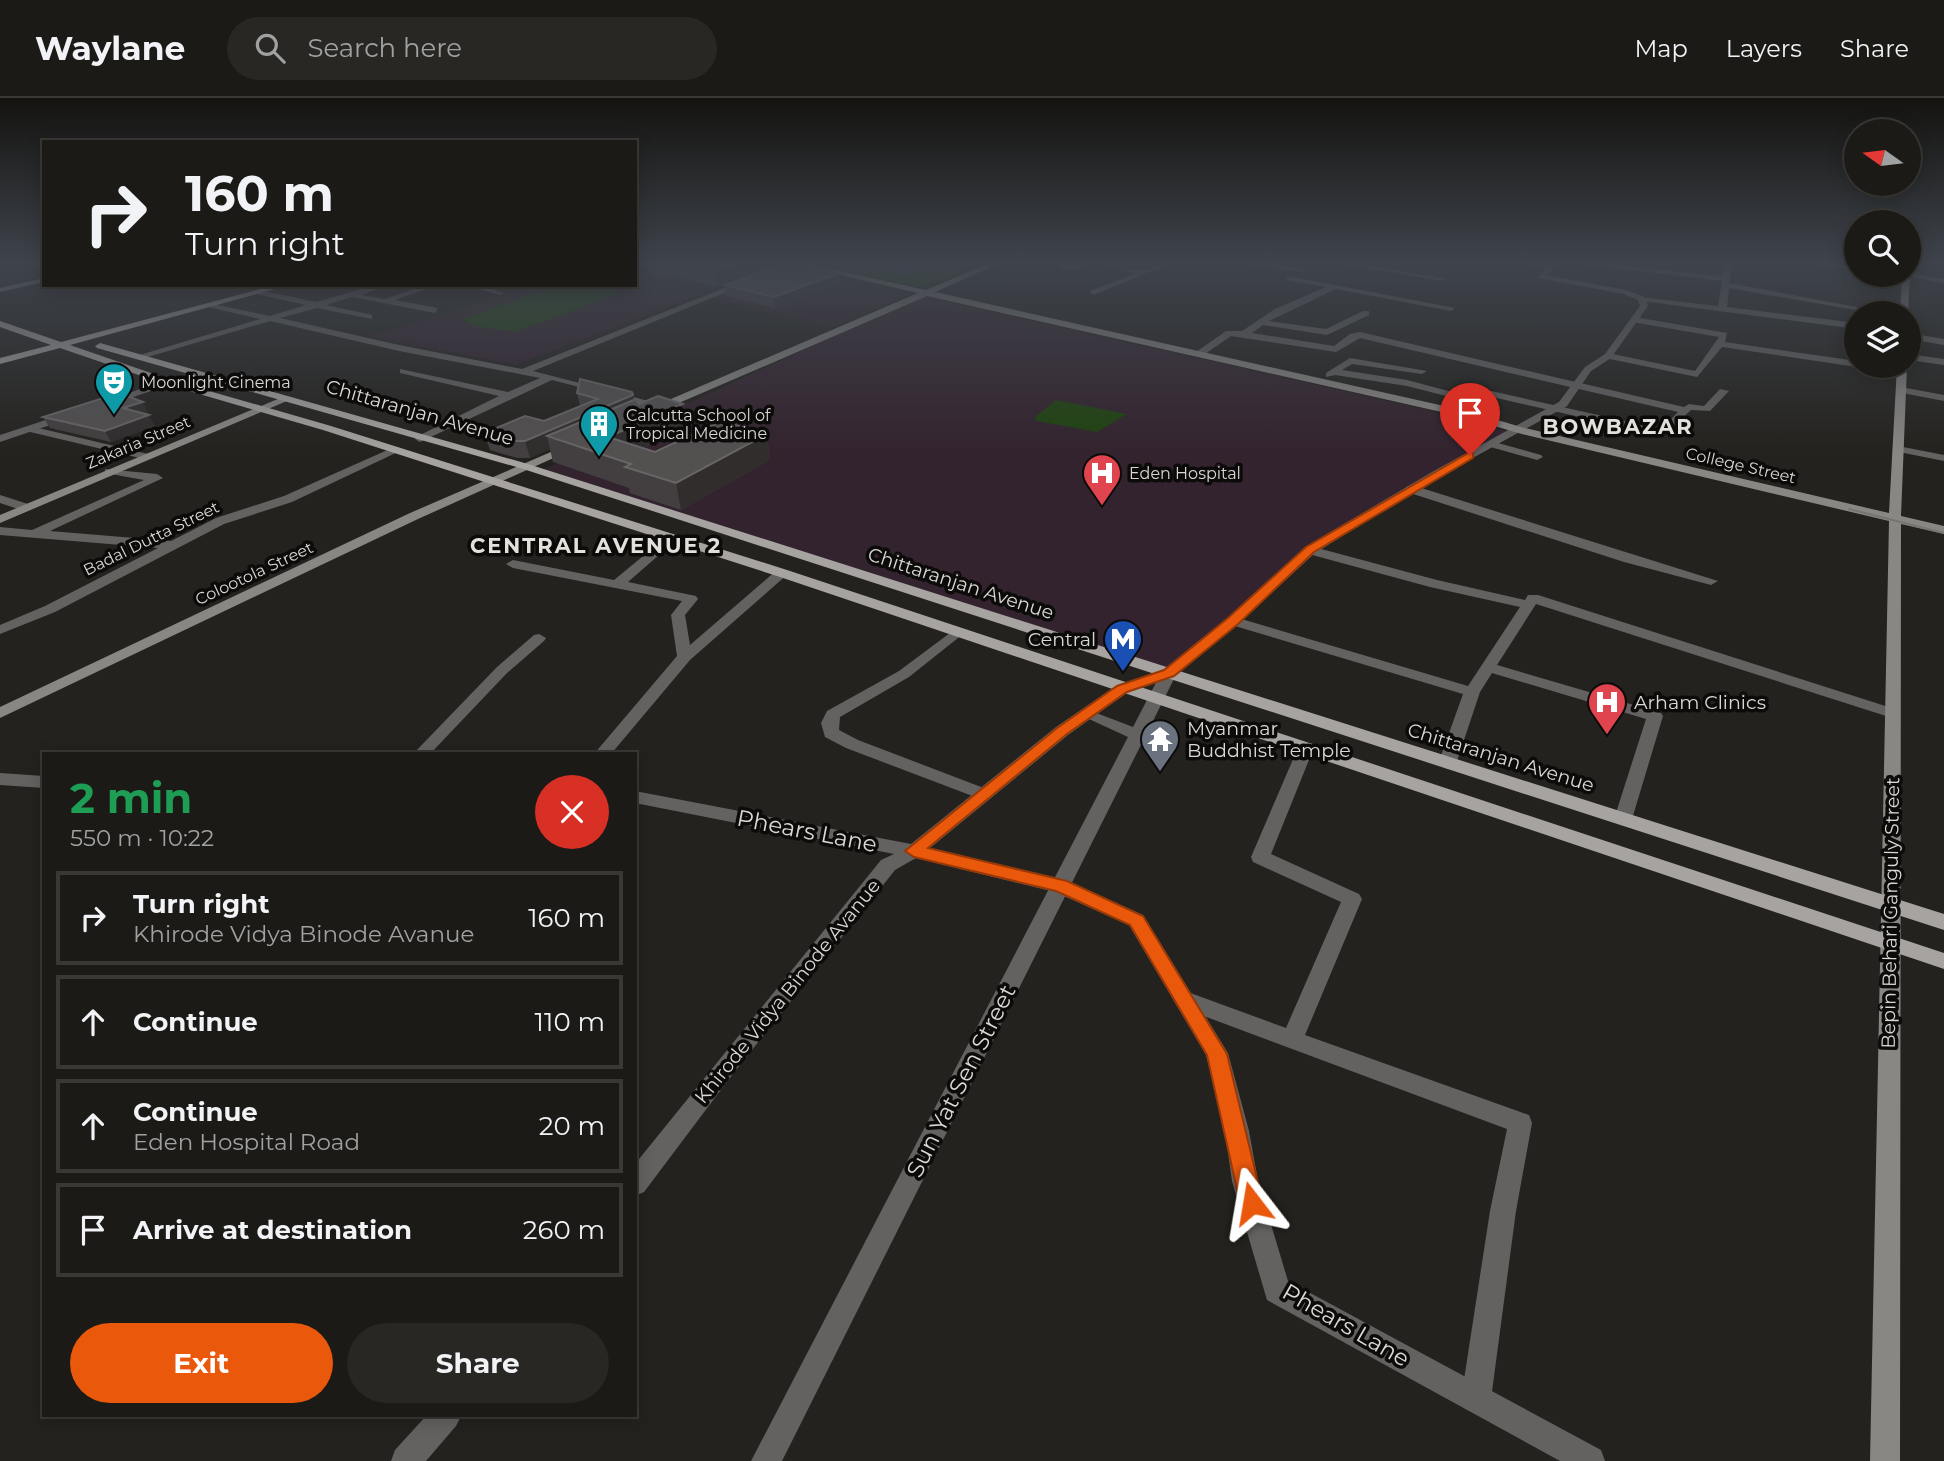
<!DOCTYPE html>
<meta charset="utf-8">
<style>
:root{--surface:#1b1a16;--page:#282723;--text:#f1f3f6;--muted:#a0a1a1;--line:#393835;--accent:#ea580c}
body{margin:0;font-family:Montserrat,sans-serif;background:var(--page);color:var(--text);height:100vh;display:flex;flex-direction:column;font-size:26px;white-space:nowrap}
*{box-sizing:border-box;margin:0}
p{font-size:23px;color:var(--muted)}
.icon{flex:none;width:38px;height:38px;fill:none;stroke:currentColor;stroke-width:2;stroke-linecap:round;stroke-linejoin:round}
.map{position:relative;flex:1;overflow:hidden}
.panel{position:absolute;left:42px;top:654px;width:595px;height:665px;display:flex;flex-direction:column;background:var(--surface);border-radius:0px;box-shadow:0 4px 18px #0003,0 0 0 2px var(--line)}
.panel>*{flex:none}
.banner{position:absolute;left:42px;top:42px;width:595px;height:147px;border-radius:0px;box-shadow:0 4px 18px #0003,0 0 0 2px var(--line);background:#1b1a16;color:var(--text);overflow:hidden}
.needle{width:46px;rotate:284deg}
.tools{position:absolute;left:1844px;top:21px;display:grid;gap:14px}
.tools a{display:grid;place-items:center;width:77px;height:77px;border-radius:50%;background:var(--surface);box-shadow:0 4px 18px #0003,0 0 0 2px var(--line);font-size:35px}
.pin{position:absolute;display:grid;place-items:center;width:60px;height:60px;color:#fff;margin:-72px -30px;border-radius:50% 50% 50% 0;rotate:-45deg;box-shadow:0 0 7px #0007}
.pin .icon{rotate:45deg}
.me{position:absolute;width:77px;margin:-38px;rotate:346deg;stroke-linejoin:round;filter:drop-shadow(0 0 5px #0008)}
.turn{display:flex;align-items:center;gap:24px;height:147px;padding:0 28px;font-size:32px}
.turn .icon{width:91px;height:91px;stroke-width:2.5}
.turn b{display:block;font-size:49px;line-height:60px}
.round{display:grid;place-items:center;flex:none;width:74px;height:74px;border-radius:37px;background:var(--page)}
.overview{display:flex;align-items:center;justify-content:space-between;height:119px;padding:0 28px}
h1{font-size:42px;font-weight:700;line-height:52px;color:#1e9e55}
.action{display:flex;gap:14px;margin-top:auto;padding:14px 28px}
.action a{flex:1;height:80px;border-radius:42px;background:var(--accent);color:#fff;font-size:28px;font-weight:700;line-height:80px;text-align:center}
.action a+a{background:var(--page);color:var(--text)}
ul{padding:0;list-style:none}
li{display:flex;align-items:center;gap:21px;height:94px;margin:0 14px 10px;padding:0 14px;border:4px solid var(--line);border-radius:0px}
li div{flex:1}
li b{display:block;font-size:26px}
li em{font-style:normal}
header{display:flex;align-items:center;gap:42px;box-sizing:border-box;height:98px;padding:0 35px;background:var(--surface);border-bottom:2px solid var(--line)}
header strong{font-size:33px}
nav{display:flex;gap:38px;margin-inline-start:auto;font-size:24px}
.search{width:490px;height:63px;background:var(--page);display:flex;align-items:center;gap:18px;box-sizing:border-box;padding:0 24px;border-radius:38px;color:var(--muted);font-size:26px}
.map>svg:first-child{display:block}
</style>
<header>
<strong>Waylane</strong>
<div class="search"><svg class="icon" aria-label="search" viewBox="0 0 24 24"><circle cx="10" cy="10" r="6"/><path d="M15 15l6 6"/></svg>Search here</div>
<nav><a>Map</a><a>Layers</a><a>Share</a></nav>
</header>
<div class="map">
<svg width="1944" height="1363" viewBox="0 0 1944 1363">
<rect width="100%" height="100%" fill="#24221e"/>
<g fill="#33232e">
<path d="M 666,165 L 724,165 L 652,187 L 667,186 L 706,194 L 516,267 L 369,238 L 541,187 L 635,187 L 635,174 Z"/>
<path d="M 787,173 L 907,198 L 832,229 L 710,200 Z"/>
<path d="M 921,198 L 1432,313 L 1509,334 L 1296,459 L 1171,571 L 621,399 L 545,371 Z"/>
</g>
<g fill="#1f430f">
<path d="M 806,165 L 981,165 L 921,189 Z"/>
<path d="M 556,187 L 589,187 L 620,195 L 515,234 L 475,228 L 462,221 Z"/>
<path d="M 1056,302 L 1127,316 L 1097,334 L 1037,323 L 1034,320 Z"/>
</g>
<path fill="#1f4854" d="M 842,165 L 943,165 L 909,178 Z"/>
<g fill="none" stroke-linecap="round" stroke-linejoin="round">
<g fill="#646261" fill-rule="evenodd">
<path d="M 1062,165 L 1072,165 L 1069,167 L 1092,165 L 1075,173 L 1058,170 Z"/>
<path d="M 1097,165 C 1112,165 1130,174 1144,172 C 1155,171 1162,165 1173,165 L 1093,197 L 1090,193 L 1136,175 Z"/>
<path d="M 1243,165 L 1264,165 L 1306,172 L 1302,174 Z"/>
<path d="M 1335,165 L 1353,165 L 1447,181 L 1443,183 Z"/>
<path d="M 1524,165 L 1554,168 L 1550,170 Z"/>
<path d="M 1574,165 L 1599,165 L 1722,178 L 1724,165 L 1732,165 L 1729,185 L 1889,215 L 1872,215 L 1729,190 L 1727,209 L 1857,225 L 1857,231 L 1642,203 L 1639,199 L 1718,208 L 1722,183 Z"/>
<path d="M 1288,178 L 1455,210 L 1451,213 L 1336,191 L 1269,223 L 1326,231 L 1363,213 L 1369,213 L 1369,217 L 1327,237 L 1263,227 L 1252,235 L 1334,248 L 1350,236 L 1360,234 L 1684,309 L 1689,306 L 1704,308 L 1720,291 L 1729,293 L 1710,313 L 1691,312 L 1663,338 L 1466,293 L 1454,300 L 1407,288 L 1335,277 L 1326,279 L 1326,275 L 1350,260 L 1427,273 L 1422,276 L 1352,266 L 1342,272 L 1407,282 L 1452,294 L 1464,287 L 1661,331 L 1678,314 L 1360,240 L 1336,254 L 1231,238 L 1202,258 L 1196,258 L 1196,254 L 1226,233 L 1242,233 L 1275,211 L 1326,189 L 1285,182 Z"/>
<path d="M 744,182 L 751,184 L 533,273 L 664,307 L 664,311 L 552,282 L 420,344 L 415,341 L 416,339 L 499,298 L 400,275 L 400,271 L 508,294 L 540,280 L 399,253 L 270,223 L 141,261 L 133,259 L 260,221 L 208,209 L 208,205 L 270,218 L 306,207 L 256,196 L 259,192 L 316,204 L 375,187 L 389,187 L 361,197 L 385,201 L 425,187 L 438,187 L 395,202 L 438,210 L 435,215 L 352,199 L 326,207 L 372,217 L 372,221 L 317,210 L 280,220 L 399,247 L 522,271 Z"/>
<path d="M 465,187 L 479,187 L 504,195 L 500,197 Z"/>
<path d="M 1635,219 L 1727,235 L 1725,244 L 1857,263 L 1857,268 L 1861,268 L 1857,269 L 1722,249 L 1697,279 L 1605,260 L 1603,258 L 1608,255 L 1695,273 L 1719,239 L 1632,224 Z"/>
<path d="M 1909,235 L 1944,241 L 1944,247 L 1909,241 Z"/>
<path d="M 1909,256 L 1944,261 L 1944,267 L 1909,262 Z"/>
<path d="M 1864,268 L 1886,268 L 1907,273 L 1902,276 Z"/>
<path d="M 1901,289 L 1944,297 L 1944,303 L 1897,294 L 1897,290 Z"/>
<path d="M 30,328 L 148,356 L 150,358 L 144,361 L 26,333 L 26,329 Z"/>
<path d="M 1491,343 L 1541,357 L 1543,359 L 1537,362 L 1487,348 L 1487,344 Z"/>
<path d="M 1898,348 L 1944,357 L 1944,363 L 1894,353 L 1892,351 Z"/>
<path d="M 392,350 L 402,352 L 292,404 L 224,426 L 55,514 L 0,536 L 0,527 L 45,508 L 158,450 L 0,437 L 0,429 L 32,432 L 144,382 L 105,375 L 105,371 L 157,376 L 163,380 L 50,433 L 171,443 L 216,420 L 284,398 Z"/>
<path d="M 1407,388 L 1415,388 L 1718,483 L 1711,487 L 1624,464 L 1407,394 Z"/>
<path d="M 0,397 L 28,406 L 30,409 L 24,413 L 0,405 Z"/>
<path d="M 670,436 L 675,437 L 675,443 L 628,484 L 696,498 L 698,501 L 685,517 L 690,547 L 777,472 L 787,472 L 789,475 L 690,562 L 611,656 L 594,656 L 677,558 L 671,517 L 682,503 L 513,470 L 506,466 L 513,462 L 614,482 Z"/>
<path d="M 1310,448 L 1437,482 L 1525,502 L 1528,497 L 1538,497 L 1898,612 L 1900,615 L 1892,620 L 1886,618 L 1536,506 L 1497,567 L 1661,615 L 1663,618 L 1632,721 L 1623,727 L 1617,725 L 1614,721 L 1646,621 L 1492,575 L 1480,594 L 1456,666 L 1447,671 L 1438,666 L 1463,596 L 1228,526 L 1228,520 L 1238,520 L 1468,588 L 1520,509 L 1430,489 L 1305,455 L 1305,449 Z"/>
<path d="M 958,529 L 965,533 L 963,536 L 909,579 L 840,619 L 839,632 L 858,642 L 989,692 L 992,696 L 983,702 L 846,650 L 825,639 L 821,625 L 827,613 L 899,573 Z"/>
<path d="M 539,536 L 546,540 L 544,543 L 507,575 L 430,656 L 413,656 L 497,569 L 534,537 Z"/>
<path d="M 1169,570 L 1177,575 L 782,1363 L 751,1363 L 1128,639 L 1078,616 L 1086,611 L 1133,629 L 1161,575 Z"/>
<path d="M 1305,647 L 1313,652 L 1271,756 L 1359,796 L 1362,801 L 1305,937 L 1529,1017 L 1532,1025 L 1516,1113 L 1491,1301 L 1486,1311 L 1476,1316 L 1466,1311 L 1461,1301 L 1490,1113 L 1507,1031 L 1177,908 L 1174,902 L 1177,896 L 1185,893 L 1286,930 L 1341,804 L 1253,764 L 1251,759 L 1297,652 Z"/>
</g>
<g fill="#646261" fill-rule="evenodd">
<path d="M 1550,165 L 1558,165 L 1547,177 L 1626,192 L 1645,199 L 1648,208 L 1611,260 L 1591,273 L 1567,308 L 1440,378 L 1315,455 L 1238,526 L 1174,578 L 1128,594 L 1068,637 L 930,750 L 1067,783 L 1143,817 L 1228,955 L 1249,1033 L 1258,1083 L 1288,1183 L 1601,1352 L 1605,1363 L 1560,1363 L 1267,1202 L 1232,1083 L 1225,1033 L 1206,957 L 1129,827 L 1055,794 L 916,760 L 895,772 L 732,977 L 644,1094 L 635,1098 L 635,1066 L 881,762 L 894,756 L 635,705 L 635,693 L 911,746 L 1056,629 L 1116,588 L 1164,572 L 1228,520 L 1305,449 L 1432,374 L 1559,304 L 1585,269 L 1605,256 L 1640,208 L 1638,202 L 1624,196 L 1538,180 Z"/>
<path d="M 1909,175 L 1944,181 L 1944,185 L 1902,177 Z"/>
<path d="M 168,281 L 173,284 L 171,286 L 110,307 L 101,305 Z"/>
<path d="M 70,314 L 75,317 L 74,319 L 0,344 L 0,337 Z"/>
<path d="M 0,675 L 44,678 L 44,690 L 0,687 Z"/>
<path d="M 426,1318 L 461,1318 L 456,1328 L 426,1363 L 391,1363 L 395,1352 Z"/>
</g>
<g fill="#898784" fill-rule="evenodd">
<path d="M 789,165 L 803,165 L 926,192 L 990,165 L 1000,165 L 935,194 L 1471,314 L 1521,329 L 1889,415 L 1897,268 L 1907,268 L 1901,418 L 1944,428 L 1944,436 L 1901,426 L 1900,1363 L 1870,1363 L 1889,423 L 1518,335 L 1468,320 L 927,198 L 658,314 L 650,314 L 650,310 L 918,195 Z"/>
<path d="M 1814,165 L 1857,168 L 1857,172 L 1818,167 Z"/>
<path d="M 1895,177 L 1910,178 L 1908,215 L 1900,215 L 1902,180 Z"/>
<path d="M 44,180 L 44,184 L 0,194 L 0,190 Z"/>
<path d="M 285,298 L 294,300 L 0,425 L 0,417 Z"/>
<path d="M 574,344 L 580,347 L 578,349 L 418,421 L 0,620 L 0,609 L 410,415 Z"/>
</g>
<g fill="#a6a3a0" fill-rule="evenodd">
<path d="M 276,187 L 290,187 L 70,247 L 171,282 L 331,328 L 787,472 L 1944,855 L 1944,871 L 777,478 L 323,332 L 165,286 L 60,250 L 0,266 L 0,260 L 51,247 L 0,229 L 0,223 L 61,244 Z"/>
<path d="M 100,245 L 528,366 L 1944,816 L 1944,832 L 520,370 L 97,250 L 95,248 Z"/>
</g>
<path stroke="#777571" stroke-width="2" d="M 1849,411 L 1944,435"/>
</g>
<g fill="#433f40">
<path d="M 635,165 L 772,165 L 773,170 L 841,185 L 775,210 L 726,198 L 725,187 L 760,174 L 717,189 L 635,168 Z"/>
<path d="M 577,295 L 634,302 L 639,306 L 683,306 L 687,330 L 644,350 L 655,354 L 767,336 L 770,362 L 681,412 L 630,395 L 629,390 L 553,364 L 550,351 L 530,360 L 517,360 L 490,352 L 484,335 L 544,323 L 580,308 Z"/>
<path d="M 148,315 L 146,316 L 155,328 L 111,344 L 50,330 L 43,319 Z"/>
</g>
<g fill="#302d2c">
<path d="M 741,165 L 772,165 L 773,170 L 717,189 L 715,173 Z"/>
<path d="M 840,175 L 841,185 L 775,210 L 774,199 Z"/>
<path d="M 633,297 L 637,314 L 547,338 L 550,351 L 530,360 L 525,343 Z"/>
<path d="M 143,304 L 148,315 L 129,322 L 123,310 Z"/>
<path d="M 683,306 L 687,330 L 618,362 L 608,339 Z"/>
<path d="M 149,317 L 155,328 L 111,344 L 105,333 Z"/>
<path d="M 767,336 L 770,362 L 681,412 L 676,385 Z"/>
</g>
<g fill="#535050" stroke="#686565" stroke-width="2">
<path d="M 680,165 L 741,165 L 715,173 Z"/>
<path d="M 786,165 L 794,165 L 840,175 L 774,199 L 725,187 Z"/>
<path d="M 580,281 L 632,294 L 633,297 L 525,343 L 512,343 L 484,335 L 525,318 L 544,323 L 598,301 L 577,295 Z"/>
<path d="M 119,295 L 143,304 L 123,310 L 149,317 L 105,333 L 43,319 Z"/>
<path d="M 658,298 L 683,306 L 608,339 L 655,354 L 721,323 L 767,336 L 676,385 L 625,369 L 631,366 L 547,338 L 636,301 L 639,306 Z"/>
</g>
<linearGradient id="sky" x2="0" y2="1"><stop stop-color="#141310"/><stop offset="0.46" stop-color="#3f444c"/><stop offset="1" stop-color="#3f444c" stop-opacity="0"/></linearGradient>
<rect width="1944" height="356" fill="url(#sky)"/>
<path fill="#ea580c" stroke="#983908" stroke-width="2" d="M 1470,354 L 1473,355 L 1473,360 L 1314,454 L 1238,526 L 1174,578 L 1127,594 L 1067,636 L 928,750 L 1067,783 L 1143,818 L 1227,956 L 1263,1105 L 1260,1113 L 1252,1116 L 1243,1113 L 1240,1105 L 1207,957 L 1130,827 L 1056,793 L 914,759 L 905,753 L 1057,630 L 1117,588 L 1164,572 L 1228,520 L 1306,449 Z"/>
<defs>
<symbol id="theatre-pin" viewBox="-11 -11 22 30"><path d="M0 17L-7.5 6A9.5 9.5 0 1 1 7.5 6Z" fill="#0f9aa8" stroke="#0c0b0a"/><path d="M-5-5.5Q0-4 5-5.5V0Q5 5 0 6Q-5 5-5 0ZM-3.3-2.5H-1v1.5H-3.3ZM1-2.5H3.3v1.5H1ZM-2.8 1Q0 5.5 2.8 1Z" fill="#fff"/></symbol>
<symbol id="building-pin" viewBox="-11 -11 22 30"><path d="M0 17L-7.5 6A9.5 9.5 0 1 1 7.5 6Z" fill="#0f9aa8" stroke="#0c0b0a"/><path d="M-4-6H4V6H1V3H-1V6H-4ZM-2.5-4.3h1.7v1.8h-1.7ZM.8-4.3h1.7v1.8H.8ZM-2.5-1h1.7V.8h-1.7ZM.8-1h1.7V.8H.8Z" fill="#fff"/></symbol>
<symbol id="hospital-pin" viewBox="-11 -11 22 30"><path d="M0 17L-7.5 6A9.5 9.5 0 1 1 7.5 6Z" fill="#e0444e" stroke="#0c0b0a"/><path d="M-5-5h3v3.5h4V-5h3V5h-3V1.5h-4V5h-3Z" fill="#fff"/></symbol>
<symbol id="metro-pin" viewBox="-11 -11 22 30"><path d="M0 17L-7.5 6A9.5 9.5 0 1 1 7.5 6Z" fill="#1a4fb4" stroke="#0c0b0a"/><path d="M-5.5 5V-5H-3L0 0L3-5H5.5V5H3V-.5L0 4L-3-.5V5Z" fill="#fff"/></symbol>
<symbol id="temple-pin" viewBox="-11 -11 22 30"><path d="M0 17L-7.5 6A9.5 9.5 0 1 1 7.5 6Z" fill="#6b7280" stroke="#0c0b0a"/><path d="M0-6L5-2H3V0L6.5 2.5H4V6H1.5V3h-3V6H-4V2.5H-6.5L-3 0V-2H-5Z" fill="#fff"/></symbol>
</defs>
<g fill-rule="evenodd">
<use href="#theatre-pin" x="92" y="262" width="44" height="60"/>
<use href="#building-pin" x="577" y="304" width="44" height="60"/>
<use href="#hospital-pin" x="1080" y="353" width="44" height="60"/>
<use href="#metro-pin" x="1101" y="519" width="44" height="60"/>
<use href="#hospital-pin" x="1585" y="582" width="44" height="60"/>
<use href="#temple-pin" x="1138" y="619" width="44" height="60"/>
</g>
<g text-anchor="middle" stroke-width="7" stroke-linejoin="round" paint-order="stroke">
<g font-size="16" fill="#d9d8d5" stroke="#0c0b0a" text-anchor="start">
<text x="141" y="290">Moonlight Cinema</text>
<text x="626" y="323">Calcutta School of<tspan x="626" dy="18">Tropical Medicine</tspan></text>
<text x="1129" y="381">Eden Hospital</text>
</g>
<g font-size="16" fill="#d9d8d5" stroke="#0c0b0a">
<text transform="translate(138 344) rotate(-23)" y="6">Zakaria Street</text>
<text transform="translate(1741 367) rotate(13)" y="6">College Street</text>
<text transform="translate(151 440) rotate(-26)" y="6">Badal Dutta Street</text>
<text transform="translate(254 475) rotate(-25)" y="6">Colootola Street</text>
</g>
<g font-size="19" fill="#d9d8d5" stroke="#0c0b0a">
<text transform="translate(420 314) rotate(16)" y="7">Chittaranjan Avenue</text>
<text transform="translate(961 485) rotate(18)" y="7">Chittaranjan Avenue</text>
<text transform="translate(1501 659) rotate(17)" y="7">Chittaranjan Avenue</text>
<text transform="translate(1890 815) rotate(-89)" y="7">Bepin Behari Ganguly Street</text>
<text transform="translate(787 893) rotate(-51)" y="7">Khirode Vidya Binode Avanue</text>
</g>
<g font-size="19" fill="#d9d8d5" stroke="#0c0b0a" text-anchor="start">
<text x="1096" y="548" text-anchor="end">Central</text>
<text x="1634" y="611">Arham Clinics</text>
<text x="1187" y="637">Myanmar<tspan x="1187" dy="22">Buddhist Temple</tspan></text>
</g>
<g font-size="21" font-weight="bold" letter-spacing="2" fill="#e4e1dc" stroke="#0c0b0a">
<text x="1618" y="336">BOWBAZAR</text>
<text x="596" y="455">CENTRAL AVENUE 2</text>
</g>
<g font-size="23" fill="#d9d8d5" stroke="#0c0b0a">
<text transform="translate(807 733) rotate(11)" y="8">Phears Lane</text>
<text transform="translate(961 983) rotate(-63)" y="8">Sun Yat Sen Street</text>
<text transform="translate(1346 1227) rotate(30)" y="8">Phears Lane</text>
</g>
</g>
</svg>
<div class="tools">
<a><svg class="needle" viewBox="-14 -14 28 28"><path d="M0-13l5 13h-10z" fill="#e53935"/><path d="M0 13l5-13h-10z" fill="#a0a1a1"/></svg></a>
<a><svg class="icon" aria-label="search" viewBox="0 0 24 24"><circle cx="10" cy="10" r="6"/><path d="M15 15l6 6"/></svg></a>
<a><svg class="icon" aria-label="layers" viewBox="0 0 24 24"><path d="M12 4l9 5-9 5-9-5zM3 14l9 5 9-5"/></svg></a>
</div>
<div class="pin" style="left:1470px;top:357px;background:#d93025"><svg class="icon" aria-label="arrive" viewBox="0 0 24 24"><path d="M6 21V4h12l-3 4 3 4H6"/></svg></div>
<svg class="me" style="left:1252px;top:1105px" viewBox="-20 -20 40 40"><path d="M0-17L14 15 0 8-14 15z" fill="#ea580c" stroke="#fff" stroke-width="4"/></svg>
<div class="banner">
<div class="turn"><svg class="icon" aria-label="right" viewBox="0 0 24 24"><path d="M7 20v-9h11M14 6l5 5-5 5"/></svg><div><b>160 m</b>Turn right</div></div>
</div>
<section class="panel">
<div class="overview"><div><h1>2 min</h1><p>550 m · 10:22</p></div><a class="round" style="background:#d93025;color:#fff"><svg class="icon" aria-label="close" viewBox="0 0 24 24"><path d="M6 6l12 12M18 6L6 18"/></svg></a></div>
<ul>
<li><svg class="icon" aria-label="right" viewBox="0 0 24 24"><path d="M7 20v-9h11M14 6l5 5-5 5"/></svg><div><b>Turn right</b><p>Khirode Vidya Binode Avanue</p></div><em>160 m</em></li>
<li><svg class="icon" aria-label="ahead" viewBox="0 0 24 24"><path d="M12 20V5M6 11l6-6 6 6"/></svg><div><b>Continue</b></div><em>110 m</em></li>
<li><svg class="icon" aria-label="ahead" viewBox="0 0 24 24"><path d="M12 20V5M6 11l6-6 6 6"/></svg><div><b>Continue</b><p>Eden Hospital Road</p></div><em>20 m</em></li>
<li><svg class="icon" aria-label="arrive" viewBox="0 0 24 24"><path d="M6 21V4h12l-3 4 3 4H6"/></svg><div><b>Arrive at destination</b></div><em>260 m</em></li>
</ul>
<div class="action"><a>Exit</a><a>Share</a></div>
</section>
</div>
